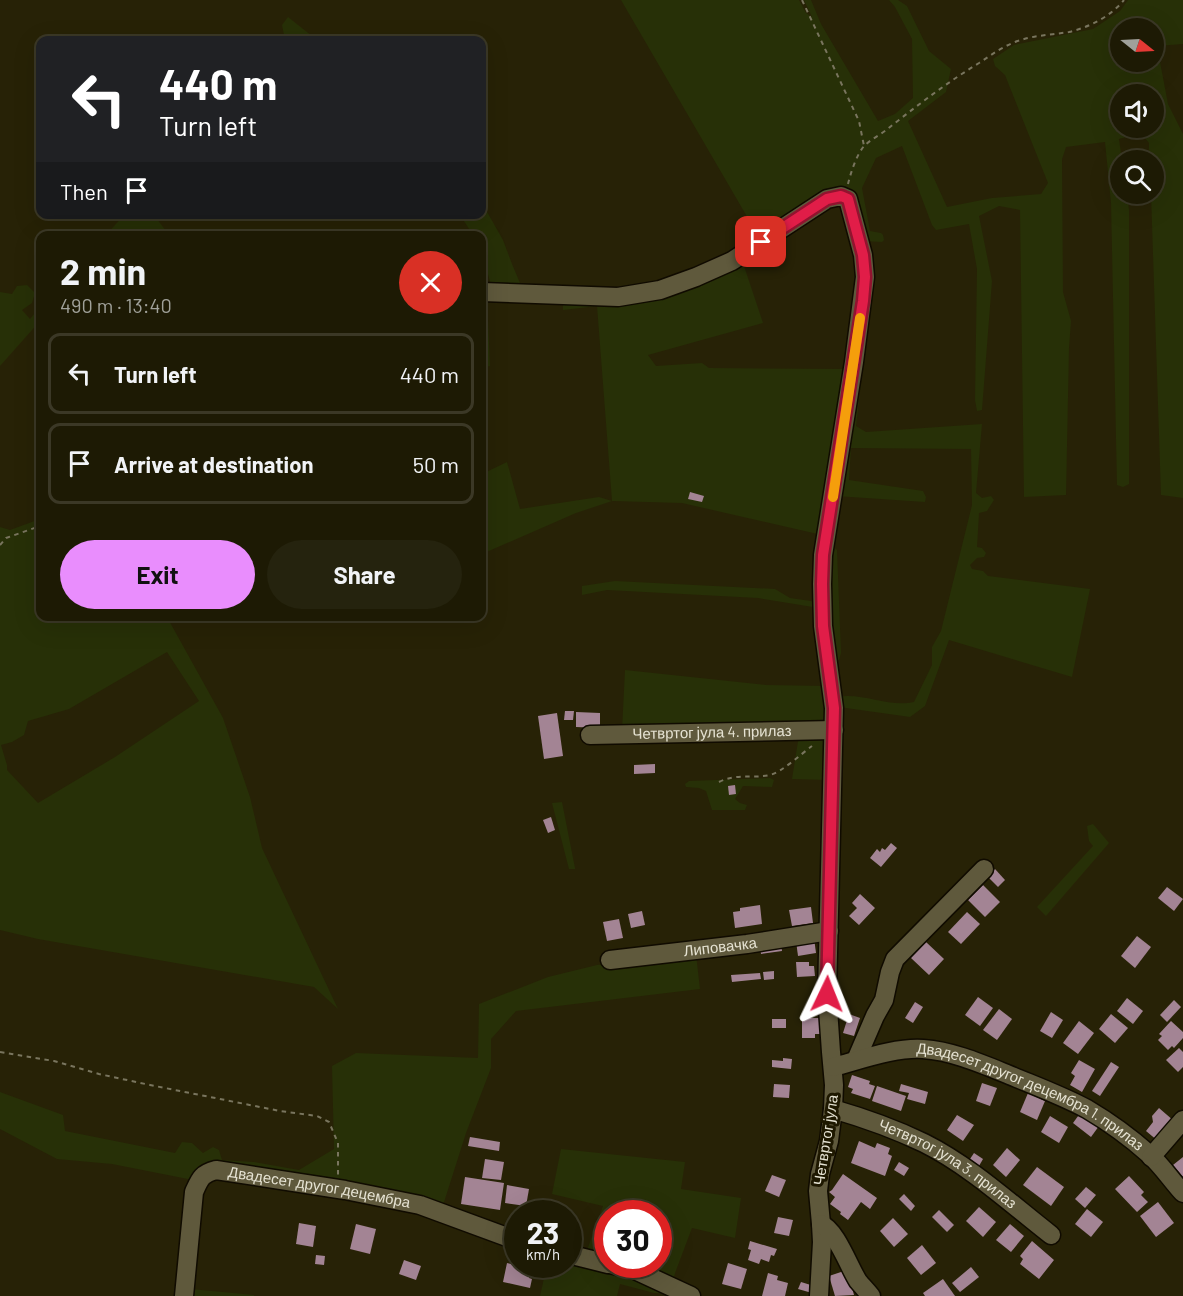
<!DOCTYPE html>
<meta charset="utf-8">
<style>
:root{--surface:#1d1a04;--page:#25230e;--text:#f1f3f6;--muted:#a0a19a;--line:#3b3826;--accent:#e98dfd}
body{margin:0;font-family:Barlow,sans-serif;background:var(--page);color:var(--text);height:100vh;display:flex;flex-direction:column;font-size:22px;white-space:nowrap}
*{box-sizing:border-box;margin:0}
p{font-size:20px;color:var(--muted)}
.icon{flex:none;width:33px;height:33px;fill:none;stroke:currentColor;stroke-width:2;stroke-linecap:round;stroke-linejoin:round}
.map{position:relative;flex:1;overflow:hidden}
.sheet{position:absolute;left:36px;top:231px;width:450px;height:390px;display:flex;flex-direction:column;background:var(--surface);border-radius:12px;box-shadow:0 6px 24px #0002,0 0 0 2px var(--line)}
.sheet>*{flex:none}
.top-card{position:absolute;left:36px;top:36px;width:450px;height:183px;border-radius:12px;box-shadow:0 6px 24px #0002,0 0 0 2px var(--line);background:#202124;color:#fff;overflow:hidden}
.needle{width:39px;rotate:108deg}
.fabs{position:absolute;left:1110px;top:18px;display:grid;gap:12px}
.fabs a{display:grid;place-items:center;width:54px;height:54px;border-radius:50%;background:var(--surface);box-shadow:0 6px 24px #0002,0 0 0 2px var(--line);font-size:30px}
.speed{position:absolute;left:504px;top:1200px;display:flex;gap:12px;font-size:30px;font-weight:700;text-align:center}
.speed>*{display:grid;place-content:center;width:78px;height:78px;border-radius:50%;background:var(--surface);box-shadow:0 6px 24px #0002,0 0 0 2px var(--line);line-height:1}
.speed small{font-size:15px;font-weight:400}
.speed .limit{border:9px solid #d22;background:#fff;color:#111}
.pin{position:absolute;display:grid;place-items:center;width:51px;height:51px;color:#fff;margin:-26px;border-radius:12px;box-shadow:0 3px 9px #0006}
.me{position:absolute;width:66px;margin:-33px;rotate:2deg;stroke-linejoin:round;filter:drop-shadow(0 0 4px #0008)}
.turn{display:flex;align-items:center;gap:21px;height:126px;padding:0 24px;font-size:27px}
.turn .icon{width:78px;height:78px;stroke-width:2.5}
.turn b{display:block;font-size:42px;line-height:51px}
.then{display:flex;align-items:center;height:57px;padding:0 24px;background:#0003;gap:12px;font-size:22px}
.round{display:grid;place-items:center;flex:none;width:63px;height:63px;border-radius:32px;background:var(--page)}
.headline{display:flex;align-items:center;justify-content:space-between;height:102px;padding:0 24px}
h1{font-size:36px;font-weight:700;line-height:45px}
.button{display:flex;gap:12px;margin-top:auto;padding:12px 24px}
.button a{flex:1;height:69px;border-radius:36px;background:var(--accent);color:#111;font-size:24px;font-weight:700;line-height:69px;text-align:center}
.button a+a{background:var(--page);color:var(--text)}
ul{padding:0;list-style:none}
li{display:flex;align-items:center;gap:18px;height:81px;margin:0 12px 9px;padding:0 12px;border:3px solid var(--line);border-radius:12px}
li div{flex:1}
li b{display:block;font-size:22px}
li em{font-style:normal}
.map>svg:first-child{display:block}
</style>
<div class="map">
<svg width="1183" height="1296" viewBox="0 0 1183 1296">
<rect width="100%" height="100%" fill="#272206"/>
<g fill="#273007" fill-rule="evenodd">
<path d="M 621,0 L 799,0 L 806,13 L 812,17 L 804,0 L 811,0 L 821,24 L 878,121 L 895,114 L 913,98 L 912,39 L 895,7 L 889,0 L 898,0 L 907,6 L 929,51 L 951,69 L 946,92 L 908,121 L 947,207 L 992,198 L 1041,194 L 1048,183 L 1005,75 L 995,66 L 993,59 L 1014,45 L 1093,29 L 1120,11 L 1128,0 L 1183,0 L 1183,44 L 1157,46 L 1168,104 L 1183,134 L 1183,498 L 1161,495 L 1151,194 L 1154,194 L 1154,160 L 1149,160 L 1149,143 L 1141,133 L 1119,139 L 1122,160 L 1120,160 L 1120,194 L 1127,194 L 1129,210 L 1129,484 L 1123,487 L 1117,485 L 1111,203 L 1105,142 L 1066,147 L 1062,159 L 1063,292 L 1071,321 L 1069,348 L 1066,495 L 1024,497 L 1020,210 L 999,206 L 979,216 L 992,281 L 982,410 L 977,411 L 975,400 L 977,269 L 969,224 L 936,230 L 932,225 L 902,146 L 876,158 L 862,188 L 870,231 L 881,233 L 883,235 L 884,240 L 882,242 L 863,241 L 852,196 L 760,239 ZM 1120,28 L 1154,28 L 1154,62 L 1120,62 ZM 1120,94 L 1154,94 L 1154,128 L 1120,128 Z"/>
<path d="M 288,17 L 317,40 L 285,40 L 282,25 Z"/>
<path d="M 482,203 L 503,240 L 512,264 L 523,290 L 492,288 L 482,254 L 482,236 L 473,235 L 460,215 L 482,214 Z"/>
<path d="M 125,214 L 154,215 L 166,231 L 174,235 L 106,235 Z"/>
<path d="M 742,260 L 763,323 L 648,355 L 656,366 L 702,363 L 709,368 L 849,369 L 822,535 L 682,503 L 612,501 L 576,513 L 482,554 L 482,474 L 507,462 L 520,509 L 599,497 L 612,501 L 597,306 L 563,310 L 563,299 L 617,300 Z"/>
<path d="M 27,285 L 35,293 L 32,303 L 22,310 L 30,319 L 40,307 L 40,321 L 0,366 L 0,292 L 12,294 L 17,286 Z"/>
<path d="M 482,296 L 487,296 L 490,366 L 482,368 Z"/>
<path d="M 857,376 L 861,383 L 856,426 L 866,432 L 982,424 L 976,493 L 982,498 L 991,496 L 994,500 L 987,511 L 979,513 L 977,547 L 982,548 L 986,553 L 984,557 L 977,558 L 970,565 L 972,569 L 983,571 L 988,576 L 1090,589 L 1072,677 L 949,640 L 925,706 L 910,717 L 839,707 L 837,697 C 863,692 889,708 914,702 L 932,665 L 932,647 L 941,631 L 972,505 L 971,449 L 851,448 L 849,480 L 923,491 L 926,497 L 925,502 L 836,496 Z"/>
<path d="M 40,519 L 40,616 L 167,617 L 223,718 L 250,797 L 262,848 L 338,1009 L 314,987 L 38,939 L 0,930 L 0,527 L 10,530 ZM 167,652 L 199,701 L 115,757 L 38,803 L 7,770 L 7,765 L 1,745 L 12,742 L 24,735 L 28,721 L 69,709 Z"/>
<path d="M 829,543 L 837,550 L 841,653 L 839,660 L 831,660 Z"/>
<path d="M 615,581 L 775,589 L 790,598 L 818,602 L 819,608 L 758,598 L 607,590 L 582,595 L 582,586 Z"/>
<path d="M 625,670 L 766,685 L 828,686 L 830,724 L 622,730 Z"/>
<path d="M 830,733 L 828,780 L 792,779 L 799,735 Z"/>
<path d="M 770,778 L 774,780 L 772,787 L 743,786 L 735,799 L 740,803 L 747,805 L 745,810 L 712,810 L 706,791 L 699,788 L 686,787 L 685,784 L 689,781 Z"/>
<path d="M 562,802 L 575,868 L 575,869 L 569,869 L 552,803 Z"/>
<path d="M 1093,824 L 1109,843 L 1046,916 L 1037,907 L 1093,846 L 1089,841 L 1087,826 Z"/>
<path d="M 696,954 L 700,989 L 516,1011 L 491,1039 L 491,1068 L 466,1133 L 439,1218 L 252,1174 L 193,1180 L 112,1164 L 57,1159 L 0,1129 L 0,1092 L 63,1115 L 65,1131 L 175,1153 L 182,1142 L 192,1143 L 203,1153 L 213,1147 L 219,1150 L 222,1160 L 254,1162 L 299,1170 L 334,1149 L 332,1066 L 356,1053 L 478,1058 L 479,1004 L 548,977 L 597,965 Z"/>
<path d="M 561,1149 L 685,1162 L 681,1189 L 741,1198 L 735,1238 L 692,1228 L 675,1273 L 670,1294 L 654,1293 L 620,1284 L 617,1296 L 540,1296 L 547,1265 L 568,1264 L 569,1260 L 582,1264 L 603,1206 L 552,1194 ZM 608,1214 L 658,1214 L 658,1264 L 608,1264 Z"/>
<path d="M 191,1289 L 254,1295 L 254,1296 L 190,1296 Z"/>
</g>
<g fill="#a38494">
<path d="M 690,492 L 704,496 L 702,502 L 688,499 Z"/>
<path d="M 565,711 L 574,711 L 573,720 L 564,720 Z"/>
<path d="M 576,712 L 600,713 L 600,728 L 576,727 Z"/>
<path d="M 557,713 L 563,756 L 544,759 L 538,716 Z"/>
<path d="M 655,764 L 655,773 L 634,774 L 634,765 Z"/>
<path d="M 735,785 L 736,794 L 729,795 L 728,786 Z"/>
<path d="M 551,817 L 555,830 L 548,833 L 543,820 Z"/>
<path d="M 891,843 L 897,848 L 881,867 L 870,858 L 877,849 L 880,852 L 882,848 L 885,850 Z"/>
<path d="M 995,869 L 1005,880 L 998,887 L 987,876 Z"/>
<path d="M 983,885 L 1000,902 L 985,917 L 968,900 Z"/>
<path d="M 1167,887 L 1183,899 L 1174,911 L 1158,898 Z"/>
<path d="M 860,894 L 875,908 L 859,925 L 849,916 L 857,908 L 852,903 Z"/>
<path d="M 760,905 L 762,924 L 735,928 L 733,912 L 740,911 L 740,908 Z"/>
<path d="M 811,907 L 813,923 L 792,926 L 789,910 Z"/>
<path d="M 642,911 L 645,925 L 631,928 L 628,914 Z"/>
<path d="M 967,912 L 980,924 L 961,944 L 948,932 Z"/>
<path d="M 619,919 L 623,938 L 607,941 L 603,922 Z"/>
<path d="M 1137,936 L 1151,947 L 1135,968 L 1121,956 Z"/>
<path d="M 814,938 L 816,953 L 798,956 L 796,941 Z"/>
<path d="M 926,942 L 944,959 L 929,975 L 911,958 Z"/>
<path d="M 781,944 L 782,951 L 761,954 L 760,947 Z"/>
<path d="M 796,962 L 809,962 L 809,966 L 814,966 L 815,976 L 797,977 Z"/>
<path d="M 774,971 L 774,979 L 764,980 L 763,972 Z"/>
<path d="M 760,973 L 761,979 L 732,982 L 731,975 Z"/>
<path d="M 978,997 L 993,1008 L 980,1026 L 965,1015 Z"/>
<path d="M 1127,998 L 1143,1011 L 1133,1024 L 1117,1011 Z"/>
<path d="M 1174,1000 L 1181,1007 L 1167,1022 L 1160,1015 Z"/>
<path d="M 915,1002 L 923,1007 L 913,1023 L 905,1018 Z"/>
<path d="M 999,1009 L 1012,1019 L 997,1040 L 983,1030 Z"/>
<path d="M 1051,1012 L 1063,1020 L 1052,1038 L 1040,1031 Z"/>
<path d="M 849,1014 L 860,1018 L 854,1036 L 843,1033 Z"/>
<path d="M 1111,1014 L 1128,1028 L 1115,1043 L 1099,1029 Z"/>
<path d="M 802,1018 L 820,1018 L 820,1034 L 815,1034 L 815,1038 L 802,1038 Z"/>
<rect x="772" y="1019" width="14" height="9"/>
<path d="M 1079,1021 L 1094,1033 L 1078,1054 L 1063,1043 Z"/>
<path d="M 1171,1021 L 1183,1032 L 1183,1038 L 1174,1048 L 1172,1046 L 1168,1050 L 1158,1040 L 1162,1036 L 1159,1034 Z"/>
<path d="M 1179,1048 L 1183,1052 L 1183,1067 L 1178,1072 L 1166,1060 Z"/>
<path d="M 783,1058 L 792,1059 L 791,1069 L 772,1067 L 772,1060 L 783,1061 Z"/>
<path d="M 1079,1060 L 1095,1069 L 1082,1092 L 1070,1085 L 1075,1076 L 1071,1073 Z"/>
<path d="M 1111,1062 L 1119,1067 L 1100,1096 L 1092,1091 Z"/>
<path d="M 852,1075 L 870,1081 L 869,1084 L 875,1086 L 870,1099 L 851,1093 L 853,1089 L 848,1087 Z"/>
<path d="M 982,1083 L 997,1088 L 990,1106 L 976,1101 Z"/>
<path d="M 774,1084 L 790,1085 L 789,1098 L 773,1097 Z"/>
<path d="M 901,1084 L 928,1092 L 925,1104 L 907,1099 L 909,1093 L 899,1091 Z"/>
<path d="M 877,1086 L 906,1096 L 901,1111 L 872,1101 Z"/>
<path d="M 1028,1093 L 1045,1101 L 1037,1120 L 1020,1112 Z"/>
<path d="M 1159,1108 L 1174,1121 L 1158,1141 L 1146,1131 L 1153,1122 L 1152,1116 Z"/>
<path d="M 1081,1112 L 1099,1126 L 1091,1137 L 1073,1123 Z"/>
<path d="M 957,1115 L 974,1125 L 963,1141 L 947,1130 Z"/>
<path d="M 1050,1116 L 1068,1127 L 1059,1143 L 1041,1132 Z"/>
<path d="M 470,1137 L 500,1142 L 499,1151 L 468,1146 Z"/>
<path d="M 859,1141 L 875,1148 L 877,1143 L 890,1148 L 888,1154 L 892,1156 L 885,1176 L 851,1163 Z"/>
<path d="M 1007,1148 L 1020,1160 L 1006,1177 L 993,1165 Z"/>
<path d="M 974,1153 L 983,1159 L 979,1166 L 970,1159 Z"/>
<path d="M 1183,1157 L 1183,1177 L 1173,1165 Z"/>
<path d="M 485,1159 L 504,1162 L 501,1180 L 482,1178 Z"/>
<path d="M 899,1162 L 909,1168 L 904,1176 L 894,1170 Z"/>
<path d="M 1037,1167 L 1064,1187 L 1051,1206 L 1023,1185 Z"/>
<path d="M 843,1174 L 877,1198 L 870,1209 L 861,1202 L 848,1220 L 840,1214 L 841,1212 L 830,1204 L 835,1197 L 829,1192 L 832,1190 Z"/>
<path d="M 772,1175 L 786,1180 L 779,1197 L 765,1191 Z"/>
<path d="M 1129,1176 L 1144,1192 L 1141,1195 L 1148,1202 L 1137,1212 L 1115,1189 Z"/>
<path d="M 465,1177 L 504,1183 L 500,1210 L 461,1204 Z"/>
<path d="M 507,1185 L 529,1189 L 526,1206 L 505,1203 Z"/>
<path d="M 1086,1187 L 1096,1195 L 1085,1208 L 1075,1199 Z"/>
<path d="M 904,1194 L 915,1206 L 911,1211 L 899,1199 Z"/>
<path d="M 1158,1202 L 1174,1223 L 1156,1237 L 1140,1216 Z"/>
<path d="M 979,1207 L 996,1222 L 983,1237 L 966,1221 Z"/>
<path d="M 1087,1209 L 1103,1222 L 1091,1237 L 1075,1224 Z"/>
<path d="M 939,1210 L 954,1225 L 947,1232 L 932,1217 Z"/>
<path d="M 778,1217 L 793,1220 L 789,1236 L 774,1233 Z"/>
<path d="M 893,1218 L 908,1234 L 894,1247 L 880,1231 Z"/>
<path d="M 299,1223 L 316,1226 L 313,1247 L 296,1244 Z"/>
<path d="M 356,1224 L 376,1229 L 370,1254 L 350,1249 Z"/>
<path d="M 1010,1224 L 1024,1236 L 1011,1252 L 996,1240 Z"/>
<path d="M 750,1241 L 777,1249 L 774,1256 L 771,1255 L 769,1262 L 761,1259 L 759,1264 L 748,1260 L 751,1250 L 748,1249 Z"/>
<path d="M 1032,1241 L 1054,1260 L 1039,1279 L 1020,1264 L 1023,1259 L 1020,1256 Z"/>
<path d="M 922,1245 L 936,1263 L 921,1275 L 907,1258 Z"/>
<path d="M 316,1255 L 325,1256 L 324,1265 L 315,1264 Z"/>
<path d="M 404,1260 L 421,1266 L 416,1280 L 399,1274 Z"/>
<path d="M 507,1263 L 515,1265 L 515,1267 L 521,1269 L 521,1266 L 531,1269 L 529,1278 L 532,1279 L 530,1288 L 503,1282 Z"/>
<path d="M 728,1263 L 747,1269 L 741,1289 L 722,1284 Z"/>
<path d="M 971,1267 L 979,1277 L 960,1292 L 952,1283 Z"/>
<path d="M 847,1270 L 854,1295 L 835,1296 L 829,1276 Z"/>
<path d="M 768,1273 L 778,1276 L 777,1280 L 788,1283 L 785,1296 L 762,1296 Z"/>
<path d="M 943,1279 L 955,1296 L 925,1296 L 923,1293 Z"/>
<path d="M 801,1282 L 814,1286 L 812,1293 L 798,1289 Z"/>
</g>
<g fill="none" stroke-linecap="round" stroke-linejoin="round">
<defs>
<g id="minor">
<path d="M 482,292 L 618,297 L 660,290 L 696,277 L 732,261 L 827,199 L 841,196 L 848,199 L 863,255 L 865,277 L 854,362 L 823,555 L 822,584 L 823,626 L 834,708 L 827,994 L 831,1052 L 834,1085 L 833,1109 L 829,1141 L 820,1174 L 818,1191 L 821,1224 L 822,1242 L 819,1296"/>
<path id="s1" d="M 590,735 L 834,730"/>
<path id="s2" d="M 610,960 L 747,944 L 829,931"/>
<path d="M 856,1060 L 875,1016 L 884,1000 L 890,972 L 895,959 L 984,869"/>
<path id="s3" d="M 833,1067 C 860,1060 896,1047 923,1049 C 952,1051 980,1063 1007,1074 C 1033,1085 1061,1095 1087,1109 C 1109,1122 1131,1138 1150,1155 C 1162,1166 1172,1181 1183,1193"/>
<path id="s4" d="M 833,1109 C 864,1118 895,1129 924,1143 C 970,1166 1010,1203 1051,1235"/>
<path d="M 1151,1157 L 1183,1120"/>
<path d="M 821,1224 C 836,1230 849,1267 858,1281 C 862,1286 867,1291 871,1296"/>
<path d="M 568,1254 L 608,1264"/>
<path d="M 610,1264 L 635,1270 L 691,1296"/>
<path id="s5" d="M 184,1296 L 194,1192 C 200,1179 201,1174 216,1170 L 345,1190 L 420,1205 L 518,1241"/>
</g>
</defs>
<use href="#minor" stroke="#100b00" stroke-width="21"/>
<g stroke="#79755e" stroke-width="2" stroke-dasharray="4.5 4.5" stroke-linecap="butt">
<path d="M 802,0 L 859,121 L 864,146"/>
<path d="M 848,184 C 851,172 856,156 864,146 C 871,139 882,134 890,127 C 919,104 948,82 979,63 C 991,55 1002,47 1015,42 C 1033,35 1051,35 1069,32 C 1090,27 1111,16 1124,0"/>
<path d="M 0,545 L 6,538 L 40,526"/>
<path d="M 719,782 C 737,773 751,779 770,775 C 782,772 801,754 812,746"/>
<path d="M 0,1052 L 54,1061 L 99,1074 L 150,1085 L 280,1111 L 317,1116 L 329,1122 L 338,1143 L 338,1175"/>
</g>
<use href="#minor" stroke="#5f593c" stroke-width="18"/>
</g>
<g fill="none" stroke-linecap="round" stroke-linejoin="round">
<defs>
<path id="route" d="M 761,242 L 827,199 L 841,196 L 848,199 L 863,255 L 865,277 L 863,301 L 823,555 L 822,584 L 823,626 L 834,708 L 827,994"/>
</defs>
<use href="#route" stroke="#92132f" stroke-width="15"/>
<use href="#route" stroke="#e11d48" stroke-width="10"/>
<path stroke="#f59e0b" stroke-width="10" d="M 833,497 L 860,318"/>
</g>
<g text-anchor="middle" stroke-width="6" stroke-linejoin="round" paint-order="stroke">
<g font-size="15" fill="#e5e2d2" stroke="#1e1800">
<text dy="5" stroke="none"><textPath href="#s1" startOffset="122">Четвртог јула 4. прилаз</textPath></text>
<text dy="5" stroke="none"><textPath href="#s2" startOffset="111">Липовачка</textPath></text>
<text dy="5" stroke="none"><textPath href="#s3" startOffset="210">Двадесет другог децембра 1. прилаз</textPath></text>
<text transform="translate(826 1140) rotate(-81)" y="5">Четвртог јула</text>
<text dy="5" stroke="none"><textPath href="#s4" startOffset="128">Четвртог јула 3. прилаз</textPath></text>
<text dy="5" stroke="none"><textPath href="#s5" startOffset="242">Двадесет другог децембра</textPath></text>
</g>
</g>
</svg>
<div class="fabs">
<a><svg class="needle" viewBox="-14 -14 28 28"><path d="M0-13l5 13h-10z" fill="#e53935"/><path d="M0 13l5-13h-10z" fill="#a0a19a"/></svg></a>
<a><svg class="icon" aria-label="sound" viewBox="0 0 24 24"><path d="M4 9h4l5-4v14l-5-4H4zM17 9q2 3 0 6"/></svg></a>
<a><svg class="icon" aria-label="search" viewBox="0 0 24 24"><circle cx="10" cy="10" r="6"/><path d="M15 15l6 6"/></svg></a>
</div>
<div class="speed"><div>23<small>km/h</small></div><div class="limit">30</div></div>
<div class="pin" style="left:761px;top:242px;background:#d93025"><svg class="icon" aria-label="arrive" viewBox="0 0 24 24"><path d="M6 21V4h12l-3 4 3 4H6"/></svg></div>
<svg class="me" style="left:827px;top:994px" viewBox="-20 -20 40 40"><path d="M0-17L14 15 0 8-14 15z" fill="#e11d48" stroke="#fff" stroke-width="4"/></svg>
<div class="top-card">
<div class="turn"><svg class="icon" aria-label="left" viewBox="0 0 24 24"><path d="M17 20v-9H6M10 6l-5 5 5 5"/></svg><div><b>440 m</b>Turn left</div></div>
<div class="then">Then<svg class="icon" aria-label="arrive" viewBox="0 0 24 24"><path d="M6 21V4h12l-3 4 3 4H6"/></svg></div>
</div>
<section class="sheet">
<div class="headline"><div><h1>2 min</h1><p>490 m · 13:40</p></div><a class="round" style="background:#d93025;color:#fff"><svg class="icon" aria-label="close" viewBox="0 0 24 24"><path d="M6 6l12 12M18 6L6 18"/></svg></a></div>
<ul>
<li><svg class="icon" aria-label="left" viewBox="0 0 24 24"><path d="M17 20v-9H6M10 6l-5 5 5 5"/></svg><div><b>Turn left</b></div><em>440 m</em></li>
<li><svg class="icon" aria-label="arrive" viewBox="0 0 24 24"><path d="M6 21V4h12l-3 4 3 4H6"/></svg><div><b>Arrive at destination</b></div><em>50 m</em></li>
</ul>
<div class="button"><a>Exit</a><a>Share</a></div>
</section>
</div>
